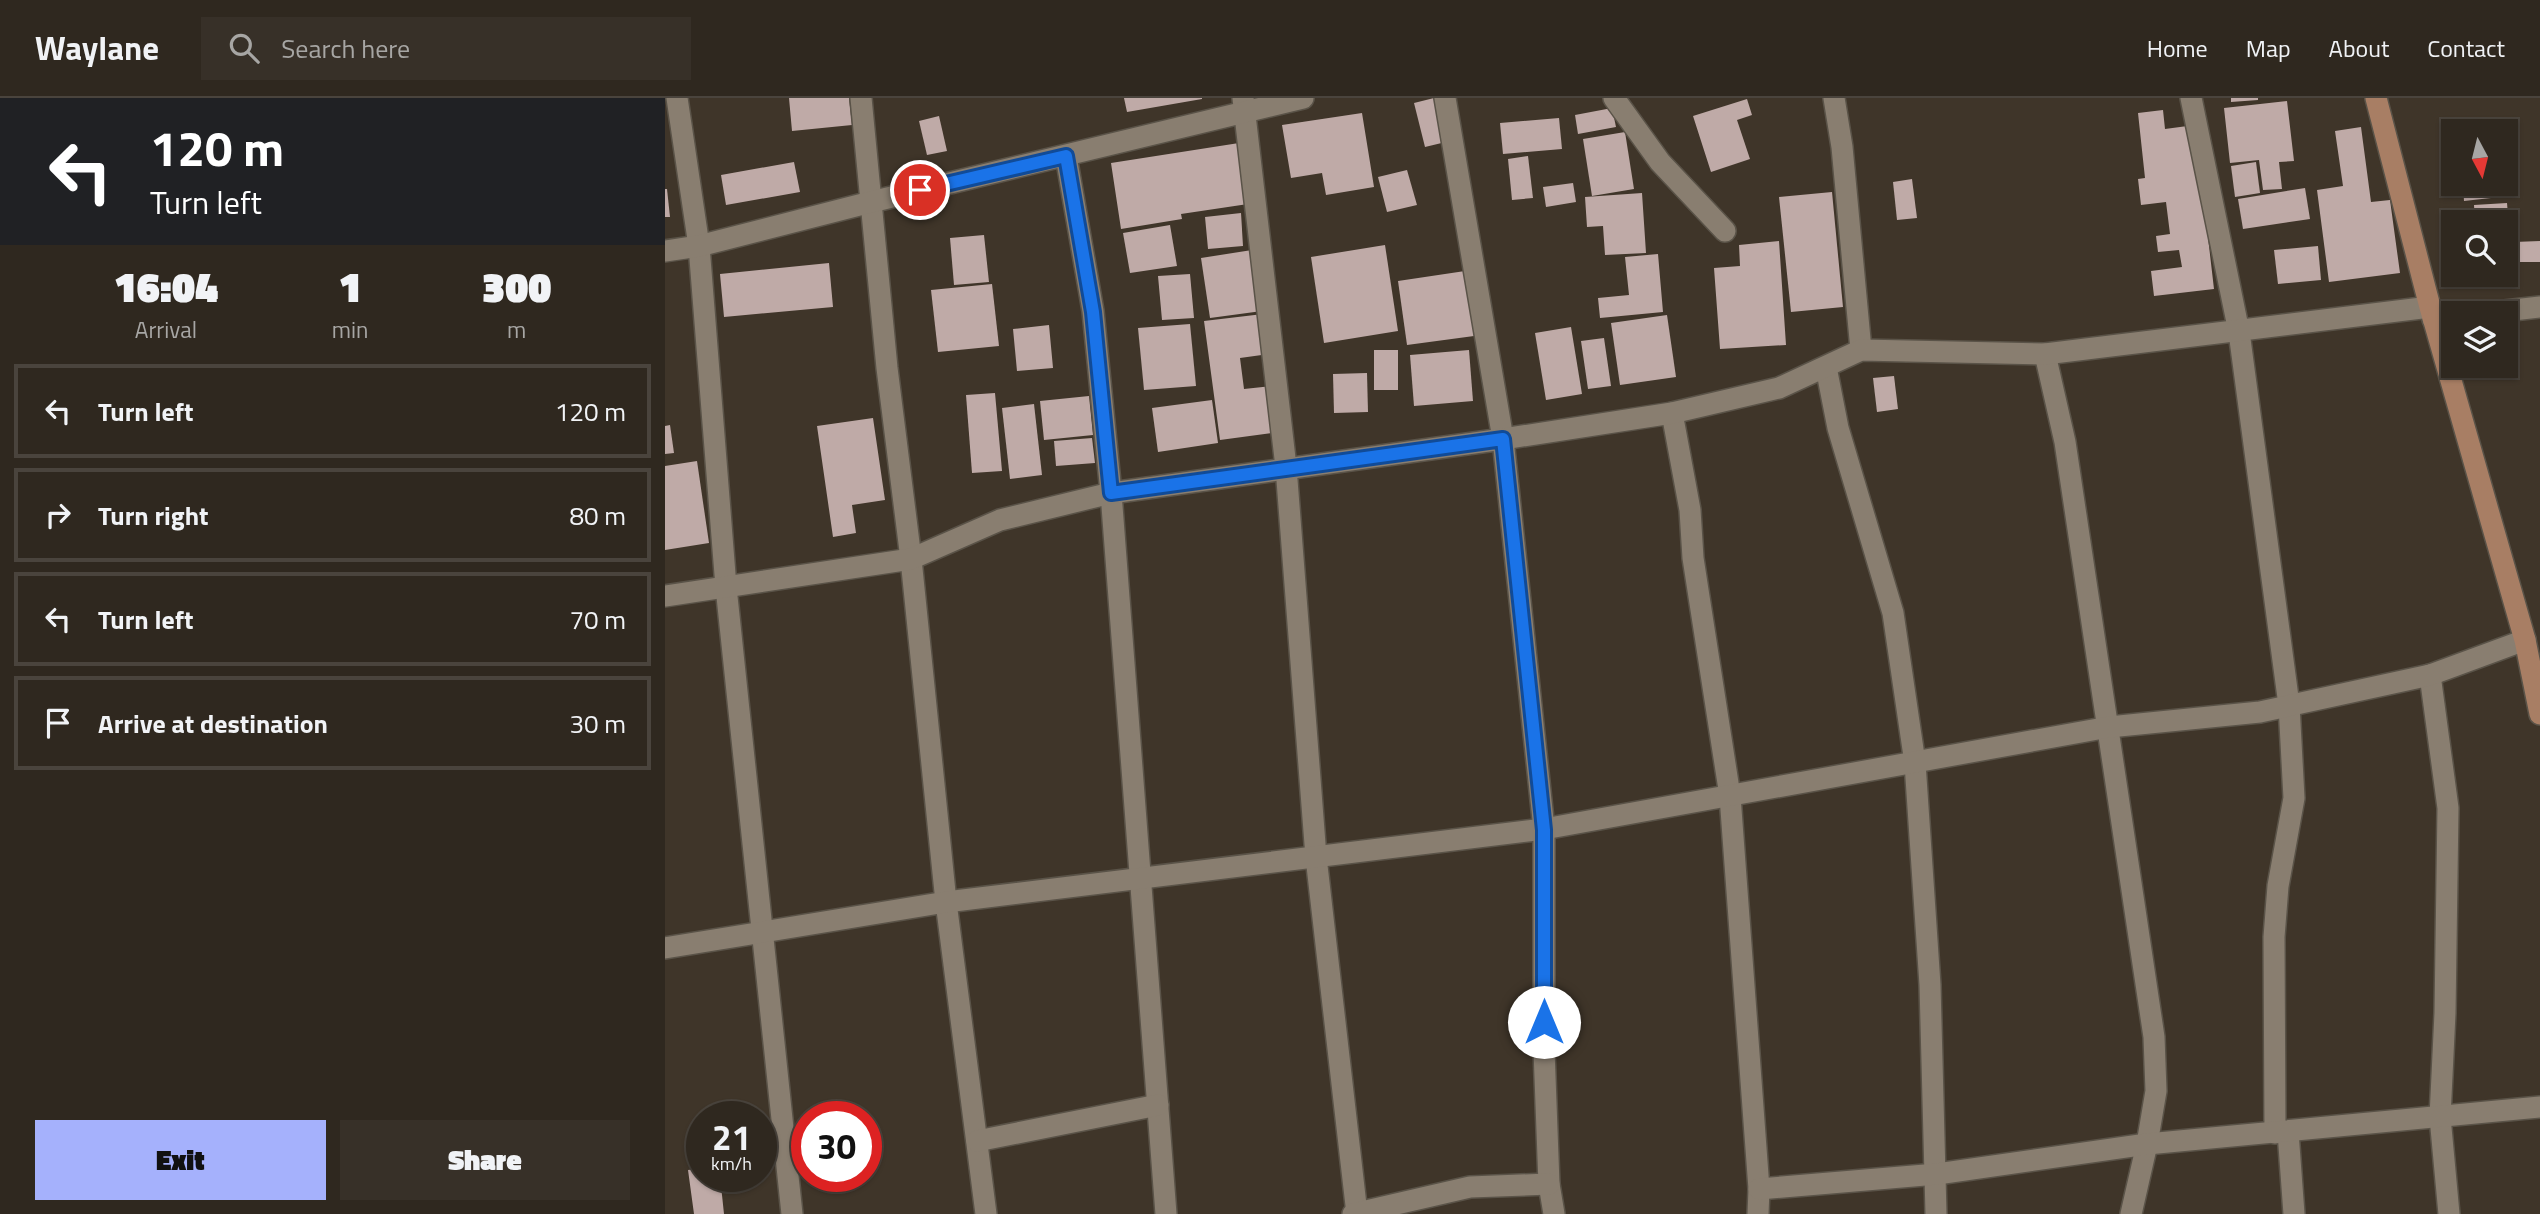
<!DOCTYPE html>
<style>
:root{--surface:#2f281f;--page:#373028;--text:#f1f3f6;--muted:#a7a6a4;--line:#4a443d;--accent:#a5b1fc}
body{margin:0;font-family:"Titillium Web",sans-serif;background:var(--page);color:var(--text);height:100vh;display:flex;flex-direction:column;font-size:26px;white-space:nowrap}
*{box-sizing:border-box;margin:0}
p{font-size:23px;color:var(--muted)}
.icon{flex:none;width:38px;height:38px;fill:none;stroke:currentColor;stroke-width:2;stroke-linecap:round;stroke-linejoin:round}
.map{position:relative;flex:1;overflow:hidden}
.side{display:flex;flex-direction:column;background:var(--surface);width:665px}
.side>*{flex:none}
.guide{background:#202124;color:#fff;overflow:hidden}
.needle{width:46px;rotate:173deg}
.tools{position:absolute;left:1776px;top:21px;display:grid;gap:14px}
.tools a{display:grid;place-items:center;width:77px;height:77px;border-radius:0px;background:var(--surface);box-shadow:0 2px 5px #0004,0 0 0 2px var(--line);font-size:35px}
.speed{position:absolute;left:21px;top:1003px;display:flex;gap:14px;font-size:35px;font-weight:700;text-align:center}
.speed>*{display:grid;place-content:center;width:91px;height:91px;border-radius:50%;background:var(--surface);box-shadow:0 2px 5px #0004,0 0 0 2px var(--line);line-height:1}
.speed small{font-size:18px;font-weight:400}
.speed .limit{border:10px solid #d22;background:#fff;color:#111}
.pin{position:absolute;display:grid;place-items:center;width:60px;height:60px;color:#fff;margin:-30px;border:4px solid #fff;border-radius:50%;box-shadow:0 2px 7px #0007}
.me{position:absolute;width:77px;margin:-38px;rotate:0deg;stroke-linejoin:round;filter:drop-shadow(0 0 5px #0008)}
.turn{display:flex;align-items:center;gap:24px;height:147px;padding:0 35px;font-size:32px}
.turn .icon{width:91px;height:91px;stroke-width:2.5}
.turn b{display:block;font-size:49px;line-height:60px}
.eta{display:flex;justify-content:space-evenly;align-items:center;height:119px;text-align:center}
.eta b{font-size:42px;font-weight:800;line-height:49px}
.cta{display:flex;gap:14px;margin-top:auto;padding:14px 35px}
.cta a{flex:1;height:80px;border-radius:0px;background:var(--accent);color:#111;font-size:28px;font-weight:800;line-height:80px;text-align:center}
.cta a+a{background:var(--page);color:var(--text)}
ul{padding:0;list-style:none}
li{display:flex;align-items:center;gap:21px;height:94px;margin:0 14px 10px;padding:0 21px;border:4px solid var(--line);border-radius:0px}
li div{flex:1}
li b{display:block;font-size:26px}
li em{font-style:normal}
header{display:flex;align-items:center;gap:42px;box-sizing:border-box;height:98px;padding:0 35px;background:var(--surface);border-bottom:2px solid var(--line)}
header strong{font-size:33px}
nav{display:flex;gap:38px;margin-inline-start:auto;font-size:24px}
.search{width:490px;height:63px;background:var(--page);display:flex;align-items:center;gap:18px;box-sizing:border-box;padding:0 24px;border-radius:0px;color:var(--muted);font-size:26px}
main{display:flex;flex:1;min-height:0}
.map>svg:first-child{display:block}
</style>
<header>
<strong>Waylane</strong>
<div class="search"><svg class="icon" aria-label="search" viewBox="0 0 24 24"><circle cx="10" cy="10" r="6"/><path d="M15 15l6 6"/></svg>Search here</div>
<nav><a>Home</a><a>Map</a><a>About</a><a>Contact</a></nav>
</header>
<main>
<section class="side">
<div class="guide">
<div class="turn"><svg class="icon" aria-label="left" viewBox="0 0 24 24"><path d="M17 20v-9H6M10 6l-5 5 5 5"/></svg><div><b>120 m</b>Turn left</div></div>
</div>
<div class="eta">
<div><b>16:04</b><p>Arrival</p></div>
<div><b>1</b><p>min</p></div>
<div><b>300</b><p>m</p></div>
</div>
<ul>
<li><svg class="icon" aria-label="left" viewBox="0 0 24 24"><path d="M17 20v-9H6M10 6l-5 5 5 5"/></svg><div><b>Turn left</b></div><em>120 m</em></li>
<li><svg class="icon" aria-label="right" viewBox="0 0 24 24"><path d="M7 20v-9h11M14 6l5 5-5 5"/></svg><div><b>Turn right</b></div><em>80 m</em></li>
<li><svg class="icon" aria-label="left" viewBox="0 0 24 24"><path d="M17 20v-9H6M10 6l-5 5 5 5"/></svg><div><b>Turn left</b></div><em>70 m</em></li>
<li><svg class="icon" aria-label="arrive" viewBox="0 0 24 24"><path d="M6 21V4h12l-3 4 3 4H6"/></svg><div><b>Arrive at destination</b></div><em>30 m</em></li>
</ul>
<div class="cta"><a>Exit</a><a>Share</a></div>
</section>
<div class="map">
<svg width="1875" height="1116" viewBox="0 0 1875 1116">
<rect width="100%" height="100%" fill="#3f3529"/>
<g fill="#bfaaa7">
<path d="M 124,0 L 184,0 L 187,27 L 127,33 Z"/>
<path d="M 459,0 L 537,0 L 537,1 L 462,14 Z"/>
<path d="M 769,0 L 775,0 L 785,43 L 760,49 L 749,5 Z"/>
<path d="M 1566,0 L 1593,0 L 1593,2 L 1566,4 Z"/>
<path d="M 1082,1 L 1087,17 L 1072,22 L 1085,61 L 1046,74 L 1028,18 Z"/>
<path d="M 1622,3 L 1629,63 L 1614,64 L 1617,91 L 1598,92 L 1594,62 L 1565,65 L 1559,10 Z"/>
<path d="M 947,10 L 951,29 L 913,36 L 910,17 Z"/>
<path d="M 1498,12 L 1500,31 L 1530,27 L 1549,191 L 1489,198 L 1486,173 L 1517,169 L 1514,152 L 1493,154 L 1491,138 L 1505,136 L 1501,104 L 1476,107 L 1473,81 L 1480,80 L 1473,15 Z"/>
<path d="M 697,15 L 709,89 L 661,97 L 657,75 L 626,80 L 617,27 Z"/>
<path d="M 274,18 L 282,53 L 262,57 L 254,23 Z"/>
<path d="M 894,20 L 897,51 L 838,56 L 835,25 Z"/>
<path d="M 1696,29 L 1706,104 L 1725,102 L 1735,175 L 1664,184 L 1652,92 L 1678,88 L 1670,33 Z"/>
<path d="M 960,34 L 969,91 L 927,98 L 918,41 Z"/>
<path d="M 574,45 L 583,106 L 516,116 L 517,121 L 456,131 L 446,65 Z"/>
<path d="M 863,58 L 868,100 L 847,102 L 843,61 Z"/>
<path d="M 129,64 L 135,94 L 61,107 L 56,77 Z"/>
<path d="M 1591,64 L 1595,95 L 1570,99 L 1566,68 Z"/>
<path d="M 742,72 L 752,107 L 722,114 L 713,79 Z"/>
<path d="M 1247,81 L 1252,120 L 1232,122 L 1228,84 Z"/>
<path d="M 908,85 L 911,104 L 881,109 L 878,89 Z"/>
<path d="M 1825,86 L 1826,100 L 1799,103 L 1798,88 Z"/>
<path d="M 1640,90 L 1645,121 L 1578,131 L 1573,101 Z"/>
<path d="M 0,91 L 2,91 L 5,119 L 0,119 Z"/>
<path d="M 1167,94 L 1178,209 L 1126,214 L 1114,99 Z"/>
<path d="M 977,95 L 981,155 L 940,157 L 938,128 L 922,129 L 920,99 Z"/>
<path d="M 1842,105 L 1847,166 L 1841,166 L 1841,124 L 1810,124 L 1809,107 Z"/>
<path d="M 576,115 L 578,148 L 543,151 L 540,119 Z"/>
<path d="M 505,127 L 512,168 L 465,175 L 458,135 Z"/>
<path d="M 319,137 L 324,184 L 289,187 L 285,140 Z"/>
<path d="M 1114,143 L 1121,247 L 1055,251 L 1049,170 L 1075,168 L 1074,147 Z"/>
<path d="M 1875,143 L 1875,164 L 1850,164 L 1849,144 Z"/>
<path d="M 720,147 L 733,233 L 659,245 L 646,159 Z"/>
<path d="M 1653,148 L 1656,182 L 1613,186 L 1609,152 Z"/>
<path d="M 587,152 L 597,213 L 545,220 L 536,160 Z"/>
<path d="M 993,156 L 998,214 L 935,220 L 933,200 L 964,197 L 960,159 Z"/>
<path d="M 164,165 L 168,209 L 59,219 L 55,176 Z"/>
<path d="M 800,173 L 809,238 L 742,247 L 733,183 Z"/>
<path d="M 525,176 L 529,220 L 497,222 L 493,178 Z"/>
<path d="M 327,186 L 334,248 L 273,254 L 266,192 Z"/>
<path d="M 598,216 L 604,256 L 575,260 L 579,291 L 608,288 L 614,334 L 555,342 L 539,223 Z"/>
<path d="M 1002,217 L 1011,279 L 955,287 L 946,225 Z"/>
<path d="M 525,226 L 531,288 L 479,292 L 473,230 Z"/>
<path d="M 384,227 L 388,270 L 352,273 L 348,231 Z"/>
<path d="M 906,229 L 917,296 L 881,302 L 870,235 Z"/>
<path d="M 939,240 L 946,288 L 923,291 L 916,243 Z"/>
<rect x="709" y="252" width="24" height="40"/>
<path d="M 804,252 L 808,303 L 749,308 L 745,257 Z"/>
<path d="M 702,275 L 703,314 L 669,315 L 668,276 Z"/>
<path d="M 1229,278 L 1233,311 L 1212,314 L 1208,280 Z"/>
<path d="M 330,295 L 337,373 L 307,375 L 301,297 Z"/>
<path d="M 424,298 L 428,337 L 379,342 L 375,303 Z"/>
<path d="M 547,302 L 553,345 L 493,354 L 487,310 Z"/>
<path d="M 369,306 L 377,377 L 345,381 L 337,310 Z"/>
<path d="M 208,320 L 220,402 L 187,407 L 191,435 L 168,439 L 152,328 Z"/>
<path d="M 5,327 L 9,355 L 0,356 L 0,328 Z"/>
<path d="M 427,340 L 430,365 L 391,368 L 389,343 Z"/>
<path d="M 32,363 L 44,445 L 0,452 L 0,368 Z"/>
<path d="M 37,1070 L 37,1078 L 55,1078 L 59,1116 L 29,1116 L 23,1072 Z"/>
</g>
<g fill="none" stroke-linecap="round" stroke-linejoin="round">
<defs>
<g id="street">
<path d="M 12,0 L 34,148 L 61,489 L 127,1116"/>
<path d="M 196,0 L 222,270 L 246,461 L 281,804 L 321,1116"/>
<path d="M 578,0 L 621,369 L 651,759 L 692,1116"/>
<path d="M 780,0 L 838,341 L 879,731 L 879,952 L 884,1086 L 889,1116"/>
<path d="M 949,0 L 995,64 L 1060,133"/>
<path d="M 1169,0 L 1177,49 L 1196,252"/>
<path d="M 1526,0 L 1574,234 L 1624,607 L 1629,700 L 1613,788 L 1609,839 L 1610,1035"/>
<path d="M 401,58 L 428,213 L 446,395 L 501,1116"/>
<path d="M 0,153 L 34,148 L 206,104 L 638,0"/>
<path d="M 1822,215 L 1875,209"/>
<path d="M 1768,221 L 1788,219"/>
<path d="M 1380,256 L 1400,344 L 1489,939 L 1491,993 L 1482,1046 L 1466,1116"/>
<path d="M 1161,269 L 1173,330 L 1228,515 L 1250,665 L 1265,887 L 1271,1116"/>
<path d="M 1007,315 L 1025,412 L 1028,460 L 1065,698 L 1094,1091 L 1093,1116"/>
<path d="M 0,498 L 246,461 L 335,422 L 446,395 L 838,341 L 1007,315 L 1114,290 L 1196,252 L 1380,256 L 1765,209"/>
<path d="M 1765,577 L 1783,710 L 1780,915 L 1775,1019 L 1784,1116"/>
<path d="M 0,850 L 281,804 L 879,731 L 1444,629 L 1595,614 L 1765,577 L 1860,542"/>
<path d="M 1623,1034 L 1629,1116"/>
<path d="M 312,1043 L 493,1007"/>
<path d="M 1094,1091 L 1272,1076 L 1482,1046 L 1875,1009"/>
<path d="M 688,1116 L 805,1089 L 884,1086"/>
</g>
<path id="secondary" d="M 1711,0 L 1765,209 L 1860,542 L 1875,616"/>
</defs>
<use href="#street" stroke="#5a5348" stroke-width="24"/>
<use href="#secondary" stroke="#5a5348" stroke-width="24"/>
<use href="#street" stroke="#897e70" stroke-width="21"/>
<use href="#secondary" stroke="#a87e64" stroke-width="21"/>
</g>
<g fill="none" stroke-linecap="round" stroke-linejoin="round">
<defs>
<path id="route" d="M 255,92 L 401,58 L 428,214 L 446,395 L 838,341 L 879,732 L 879,924"/>
</defs>
<use href="#route" stroke="#114b97" stroke-width="18"/>
<use href="#route" stroke="#1a73e8" stroke-width="12"/>
</g>
</svg>
<div class="tools">
<a><svg class="needle" viewBox="-14 -14 28 28"><path d="M0-13l5 13h-10z" fill="#e53935"/><path d="M0 13l5-13h-10z" fill="#a7a6a4"/></svg></a>
<a><svg class="icon" aria-label="search" viewBox="0 0 24 24"><circle cx="10" cy="10" r="6"/><path d="M15 15l6 6"/></svg></a>
<a><svg class="icon" aria-label="layers" viewBox="0 0 24 24"><path d="M12 4l9 5-9 5-9-5zM3 14l9 5 9-5"/></svg></a>
</div>
<div class="speed"><div>21<small>km/h</small></div><div class="limit">30</div></div>
<div class="pin" style="left:255px;top:92px;background:#d93025"><svg class="icon" aria-label="arrive" viewBox="0 0 24 24"><path d="M6 21V4h12l-3 4 3 4H6"/></svg></div>
<svg class="me" style="left:879px;top:924px" viewBox="-20 -20 40 40"><circle r="19" fill="#fff"/><path d="M0-13L10 11 0 6-10 11z" fill="#1a73e8"/></svg>
</div>
</main>
